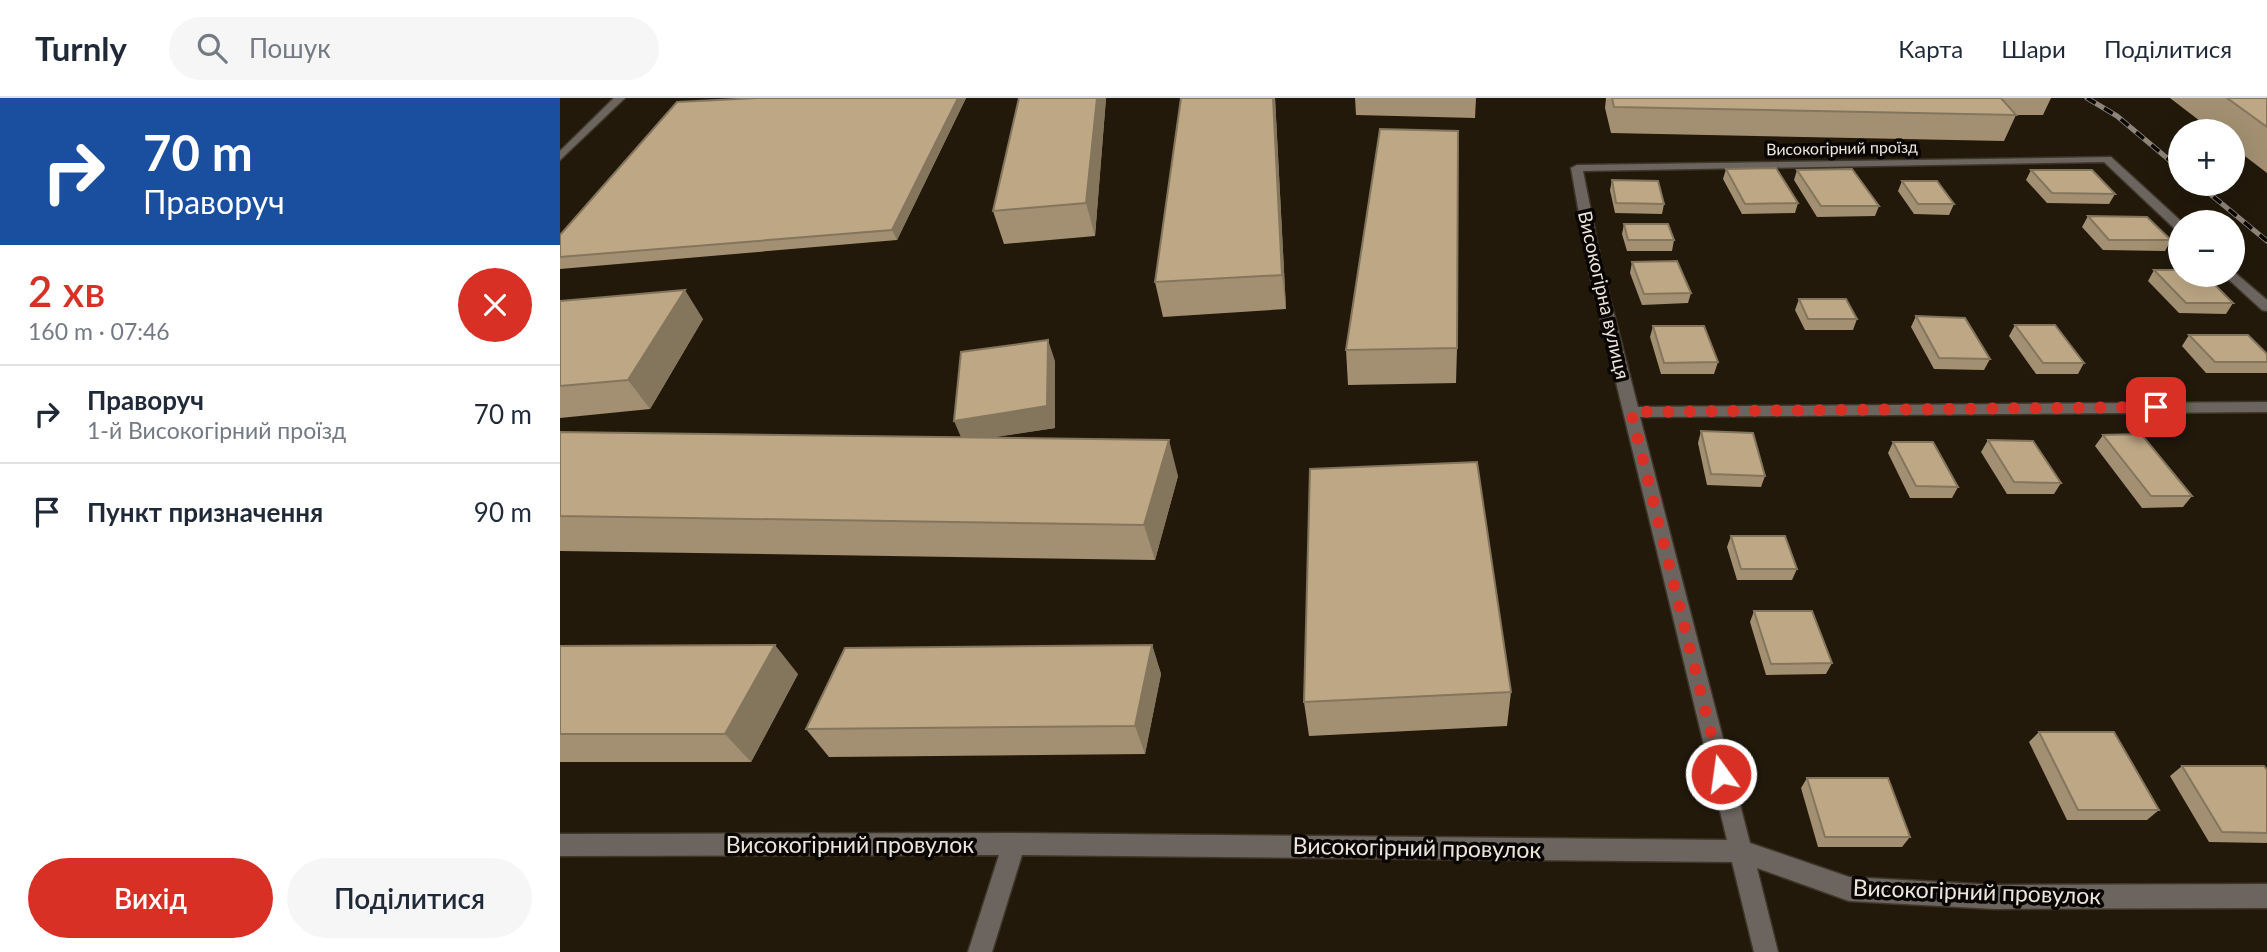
<!DOCTYPE html>
<html lang="uk">
<meta charset="utf-8">
<style>
:root{--surface:#fff;--page:#f6f6f7;--text:#1f2937;--muted:#747a83;--line:#e0e1e3;--accent:#d93025}
body{margin:0;font-family:Lato,sans-serif;background:var(--page);color:var(--text);height:100vh;display:flex;flex-direction:column;font-size:26px;white-space:nowrap}
*{box-sizing:border-box;margin:0}
p{font-size:23px;color:var(--muted)}
.icon{flex:none;width:38px;height:38px;fill:none;stroke:currentColor;stroke-width:2;stroke-linecap:round;stroke-linejoin:round}
.map{position:relative;flex:1;overflow:hidden}
.details{display:flex;flex-direction:column;background:var(--surface);width:560px}
.details>*{flex:none}
.hud{background:#1a4fa0;color:#fff;overflow:hidden}
.controls{position:absolute;left:1608px;top:21px;display:grid;gap:14px}
.controls a{display:grid;place-items:center;width:77px;height:77px;border-radius:50%;background:var(--surface);box-shadow:0 7px 28px #0002;font-size:35px}
.pin{position:absolute;display:grid;place-items:center;width:60px;height:60px;color:#fff;margin:-30px;border-radius:14px;box-shadow:0 4px 10px #0006}
.me{position:absolute;width:77px;margin:-38px;rotate:346deg;stroke-linejoin:round;filter:drop-shadow(0 0 5px #0008)}
.turn{display:flex;align-items:center;gap:24px;height:147px;padding:0 28px;font-size:32px}
.turn .icon{width:91px;height:91px;stroke-width:2.5}
.turn b{display:block;font-size:49px;line-height:60px}
.round{display:grid;place-items:center;flex:none;width:74px;height:74px;border-radius:37px;background:var(--page)}
.overview{display:flex;align-items:center;justify-content:space-between;height:119px;padding:0 28px}
h1{font-size:42px;font-weight:600;line-height:52px;color:var(--accent)}
.button{display:flex;gap:14px;margin-top:auto;padding:14px 28px}
.button a{flex:1;height:80px;border-radius:42px;background:var(--accent);color:#fff;font-size:28px;font-weight:600;line-height:80px;text-align:center}
.button a+a{background:var(--page);color:var(--text)}
ul{padding:0;list-style:none}
li{display:flex;align-items:center;gap:21px;height:98px;padding:0 28px;border-top:2px solid var(--line)}
li div{flex:1}
li b{display:block;font-size:26px}
li em{font-style:normal}
header{display:flex;align-items:center;gap:42px;box-sizing:border-box;height:98px;padding:0 35px;background:var(--surface);border-bottom:2px solid var(--line)}
header strong{font-size:33px}
nav{display:flex;gap:38px;margin-inline-start:auto;font-size:24px}
.search{width:490px;height:63px;background:var(--page);display:flex;align-items:center;gap:18px;box-sizing:border-box;padding:0 24px;border-radius:38px;color:var(--muted);font-size:26px}
main{display:flex;flex:1;min-height:0}
.map>svg:first-child{display:block}
</style>
<header>
<strong>Turnly</strong>
<div class="search"><svg class="icon" aria-label="search" viewBox="0 0 24 24"><circle cx="10" cy="10" r="6"/><path d="M15 15l6 6"/></svg>Пошук</div>
<nav><a>Карта</a><a>Шари</a><a>Поділитися</a></nav>
</header>
<main>
<section class="details">
<div class="hud">
<div class="turn"><svg class="icon" aria-label="right" viewBox="0 0 24 24"><path d="M7 20v-9h11M14 6l5 5-5 5"/></svg><div><b>70 m</b>Праворуч</div></div>
</div>
<div class="overview"><div><h1>2 хв</h1><p>160 m · 07:46</p></div><a class="round" style="background:#d93025;color:#fff"><svg class="icon" aria-label="close" viewBox="0 0 24 24"><path d="M6 6l12 12M18 6L6 18"/></svg></a></div>
<ul>
<li><svg class="icon" aria-label="right" viewBox="0 0 24 24"><path d="M7 20v-9h11M14 6l5 5-5 5"/></svg><div><b>Праворуч</b><p>1-й Високогірний проїзд</p></div><em>70 m</em></li>
<li><svg class="icon" aria-label="arrive" viewBox="0 0 24 24"><path d="M6 21V4h12l-3 4 3 4H6"/></svg><div><b>Пункт призначення</b></div><em>90 m</em></li>
</ul>
<div class="button"><a>Вихід</a><a>Поділитися</a></div>
</section>
<div class="map">
<svg width="1707" height="854" viewBox="0 0 1707 854">
<rect width="100%" height="100%" fill="#22190b"/>
<g fill="none" stroke-linecap="round" stroke-linejoin="round">
<defs>
<g id="minor">
<path d="M 54,0 L 65,0 L 0,62 L 0,53 Z"/>
<path d="M 1551,59 L 1622,124 L 1620,133 L 1616,132 L 1544,64 L 1023,73 L 1043,173 L 1078,309 L 1707,304 L 1707,314 L 1080,319 L 1190,745 L 1289,779 L 1435,787 L 1707,786 L 1707,810 L 1435,811 L 1289,803 L 1197,770 L 1218,854 L 1194,854 L 1172,764 L 462,757 L 432,854 L 408,854 L 439,757 L 0,758 L 0,736 L 454,735 L 1167,742 L 1029,173 L 1011,70 L 1017,67 Z"/>
<path d="M 1673,173 L 1707,202 L 1707,213 L 1702,212 L 1667,180 L 1666,177 L 1673,177 Z"/>
</g>
</defs>
<use href="#minor" stroke="#3e3628" stroke-width="3"/>
<use href="#minor" fill="#6b645f" fill-rule="evenodd"/>
<defs>
<g id="rail">
<path d="M 1527,0 L 1557,18 L 1620,71"/>
<path d="M 1638,86 L 1707,143"/>
</g>
</defs>
<use href="#rail" stroke="#8d857a" stroke-width="5"/>
<use href="#rail" stroke="#080502" stroke-width="3.5" stroke-dasharray="10" stroke-linecap="butt"/>
</g>
<g fill="#a39072">
<path d="M 198,0 L 406,0 L 337,142 L 0,171 L 0,137 Z"/>
<path d="M 459,0 L 546,0 L 535,138 L 444,146 L 433,113 Z"/>
<path d="M 621,0 L 715,0 L 726,211 L 603,219 L 595,184 Z"/>
<path d="M 795,0 L 916,0 L 915,20 L 796,17 Z"/>
<path d="M 1046,0 L 1491,0 L 1483,17 L 1456,17 L 1444,43 L 1051,35 L 1045,10 Z"/>
<path d="M 1610,0 L 1707,0 L 1707,75 L 1673,49 L 1673,33 L 1653,33 Z"/>
<path d="M 1166,71 L 1238,105 L 1235,115 L 1182,116 L 1163,81 Z"/>
<path d="M 1237,72 L 1319,108 L 1315,118 L 1257,119 L 1234,82 Z"/>
<path d="M 1471,72 L 1555,96 L 1549,106 L 1487,105 L 1466,82 Z"/>
<path d="M 1052,82 L 1104,106 L 1102,116 L 1055,115 L 1050,92 Z"/>
<path d="M 1342,83 L 1394,106 L 1389,117 L 1354,116 L 1338,93 Z"/>
<path d="M 1528,118 L 1611,142 L 1605,153 L 1543,152 L 1522,129 Z"/>
<path d="M 1064,126 L 1114,142 L 1112,153 L 1067,153 L 1062,136 Z"/>
<path d="M 1072,164 L 1131,195 L 1128,205 L 1082,207 L 1070,175 Z"/>
<path d="M 1594,172 L 1673,205 L 1666,216 L 1619,215 L 1588,183 Z"/>
<path d="M 1239,201 L 1297,221 L 1293,232 L 1245,232 L 1235,212 Z"/>
<path d="M 0,203 L 143,221 L 90,311 L 0,320 Z"/>
<path d="M 1356,218 L 1430,261 L 1424,272 L 1374,271 L 1351,229 Z"/>
<path d="M 1455,227 L 1524,265 L 1518,276 L 1476,276 L 1449,238 Z"/>
<path d="M 1093,228 L 1158,264 L 1154,276 L 1101,276 L 1090,239 Z"/>
<path d="M 1629,237 L 1707,264 L 1707,275 L 1646,275 L 1622,248 Z"/>
<path d="M 897,250 L 896,285 L 788,287 L 786,252 Z"/>
<path d="M 495,263 L 495,330 L 433,339 L 618,378 L 595,462 L 0,453 L 0,334 L 401,339 Z"/>
<path d="M 1141,333 L 1205,378 L 1201,389 L 1147,387 L 1138,345 Z"/>
<path d="M 1543,337 L 1632,398 L 1623,409 L 1582,410 L 1535,348 Z"/>
<path d="M 1428,342 L 1501,385 L 1494,396 L 1447,396 L 1421,354 Z"/>
<path d="M 1333,344 L 1398,389 L 1392,400 L 1350,400 L 1328,355 Z"/>
<path d="M 1171,438 L 1237,471 L 1232,482 L 1177,482 L 1167,449 Z"/>
<path d="M 1194,513 L 1272,565 L 1266,576 L 1206,577 L 1190,524 Z"/>
<path d="M 592,547 L 601,576 L 585,656 L 269,659 L 246,631 Z"/>
<path d="M 0,548 L 238,576 L 191,664 L 0,664 Z"/>
<path d="M 951,594 L 947,628 L 749,638 L 744,604 Z"/>
<path d="M 1479,634 L 1599,712 L 1587,722 L 1507,722 L 1469,644 Z"/>
<path d="M 1622,668 L 1707,672 L 1707,745 L 1649,744 L 1610,678 Z"/>
<path d="M 1247,680 L 1350,739 L 1342,749 L 1258,749 L 1241,690 Z"/>
</g>
<g fill="#84755d">
<path d="M 398,0 L 406,0 L 337,142 L 332,132 Z"/>
<path d="M 537,0 L 546,0 L 535,138 L 526,105 Z"/>
<path d="M 713,0 L 715,0 L 726,211 L 722,177 Z"/>
<path d="M 125,192 L 143,221 L 90,311 L 68,282 Z"/>
<path d="M 488,242 L 495,263 L 495,330 L 403,344 L 394,323 Z"/>
<path d="M 609,342 L 618,378 L 595,462 L 584,427 Z"/>
<path d="M 215,547 L 238,576 L 191,664 L 165,636 Z"/>
<path d="M 592,547 L 601,576 L 585,656 L 575,628 Z"/>
</g>
<g fill="#bda785" stroke="#84755d" stroke-width="2">
<path d="M 198,0 L 398,0 L 332,132 L 0,159 L 0,137 L 117,4 Z"/>
<path d="M 459,0 L 537,0 L 526,105 L 433,113 Z"/>
<path d="M 621,0 L 713,0 L 722,177 L 595,184 Z"/>
<path d="M 1052,0 L 1441,0 L 1456,17 L 1054,9 Z"/>
<path d="M 1667,0 L 1707,0 L 1707,29 Z"/>
<path d="M 820,31 L 898,33 L 897,250 L 786,252 Z"/>
<path d="M 1216,70 L 1238,105 L 1185,106 L 1166,71 Z"/>
<path d="M 1292,71 L 1319,108 L 1261,108 L 1237,72 Z"/>
<path d="M 1471,72 L 1532,72 L 1555,96 L 1492,95 Z"/>
<path d="M 1052,82 L 1098,83 L 1104,106 L 1056,105 Z"/>
<path d="M 1342,83 L 1377,83 L 1394,106 L 1358,106 Z"/>
<path d="M 1528,118 L 1587,119 L 1611,142 L 1549,142 Z"/>
<path d="M 1064,126 L 1108,126 L 1114,142 L 1068,142 Z"/>
<path d="M 1117,163 L 1131,195 L 1084,196 L 1072,164 Z"/>
<path d="M 1594,172 L 1620,172 L 1620,177 L 1645,177 L 1673,205 L 1626,205 Z"/>
<path d="M 125,192 L 68,282 L 0,288 L 0,203 Z"/>
<path d="M 1239,201 L 1286,201 L 1297,221 L 1248,221 Z"/>
<path d="M 1356,218 L 1405,220 L 1430,261 L 1379,260 Z"/>
<path d="M 1455,227 L 1495,227 L 1524,265 L 1483,265 Z"/>
<path d="M 1093,228 L 1144,228 L 1158,264 L 1104,265 Z"/>
<path d="M 1629,237 L 1688,237 L 1707,256 L 1707,264 L 1655,264 Z"/>
<path d="M 488,242 L 487,308 L 394,323 L 401,254 Z"/>
<path d="M 1141,333 L 1193,335 L 1205,378 L 1151,376 Z"/>
<path d="M 0,334 L 609,342 L 584,427 L 0,418 Z"/>
<path d="M 1581,336 L 1632,398 L 1591,398 L 1543,337 Z"/>
<path d="M 1428,342 L 1473,343 L 1501,385 L 1454,384 Z"/>
<path d="M 1333,344 L 1373,344 L 1398,389 L 1356,388 Z"/>
<path d="M 917,364 L 951,594 L 744,604 L 750,371 Z"/>
<path d="M 1171,438 L 1225,438 L 1237,471 L 1181,471 Z"/>
<path d="M 1194,513 L 1252,513 L 1272,565 L 1211,566 Z"/>
<path d="M 215,547 L 165,636 L 0,636 L 0,548 Z"/>
<path d="M 592,547 L 575,628 L 246,631 L 285,550 Z"/>
<path d="M 1479,634 L 1554,634 L 1599,712 L 1518,712 Z"/>
<path d="M 1622,668 L 1704,668 L 1707,672 L 1707,735 L 1662,734 Z"/>
<path d="M 1247,680 L 1328,680 L 1350,739 L 1265,739 Z"/>
</g>
<g fill="none" stroke-linecap="round" stroke-linejoin="round">
<path stroke="#d93025" stroke-width="12" stroke-dasharray="0 21.6" d="M 1161,676 L 1071,314 L 1596,309"/>
</g>
<g text-anchor="middle" stroke-width="7" stroke-linejoin="round" paint-order="stroke">
<g font-size="16" fill="#ebe5dc" stroke="#080502">
<text transform="translate(1282 50) rotate(-1)" y="6">Високогірний проїзд</text>
</g>
<g font-size="19" fill="#ebe5dc" stroke="#080502">
<text transform="translate(1044 197) rotate(77)" y="7">Високогірна вулиця</text>
</g>
<g font-size="23" fill="#ebe5dc" stroke="#080502">
<text x="290" y="755">Високогірний провулок</text>
<text transform="translate(857 750) rotate(1)" y="8">Високогірний провулок</text>
<text transform="translate(1417 794) rotate(2)" y="8">Високогірний провулок</text>
</g>
</g>
</svg>
<div class="controls">
<a>+</a>
<a>−</a>
</div>
<div class="pin" style="left:1596px;top:309px;background:#d93025"><svg class="icon" aria-label="arrive" viewBox="0 0 24 24"><path d="M6 21V4h12l-3 4 3 4H6"/></svg></div>
<svg class="me" style="left:1161px;top:676px" viewBox="-20 -20 40 40"><circle r="17" fill="#d93025" stroke="#fff" stroke-width="3"/><path d="M0-11L8 9 0 5-8 9z" fill="#fff"/></svg>
</div>
</main>
